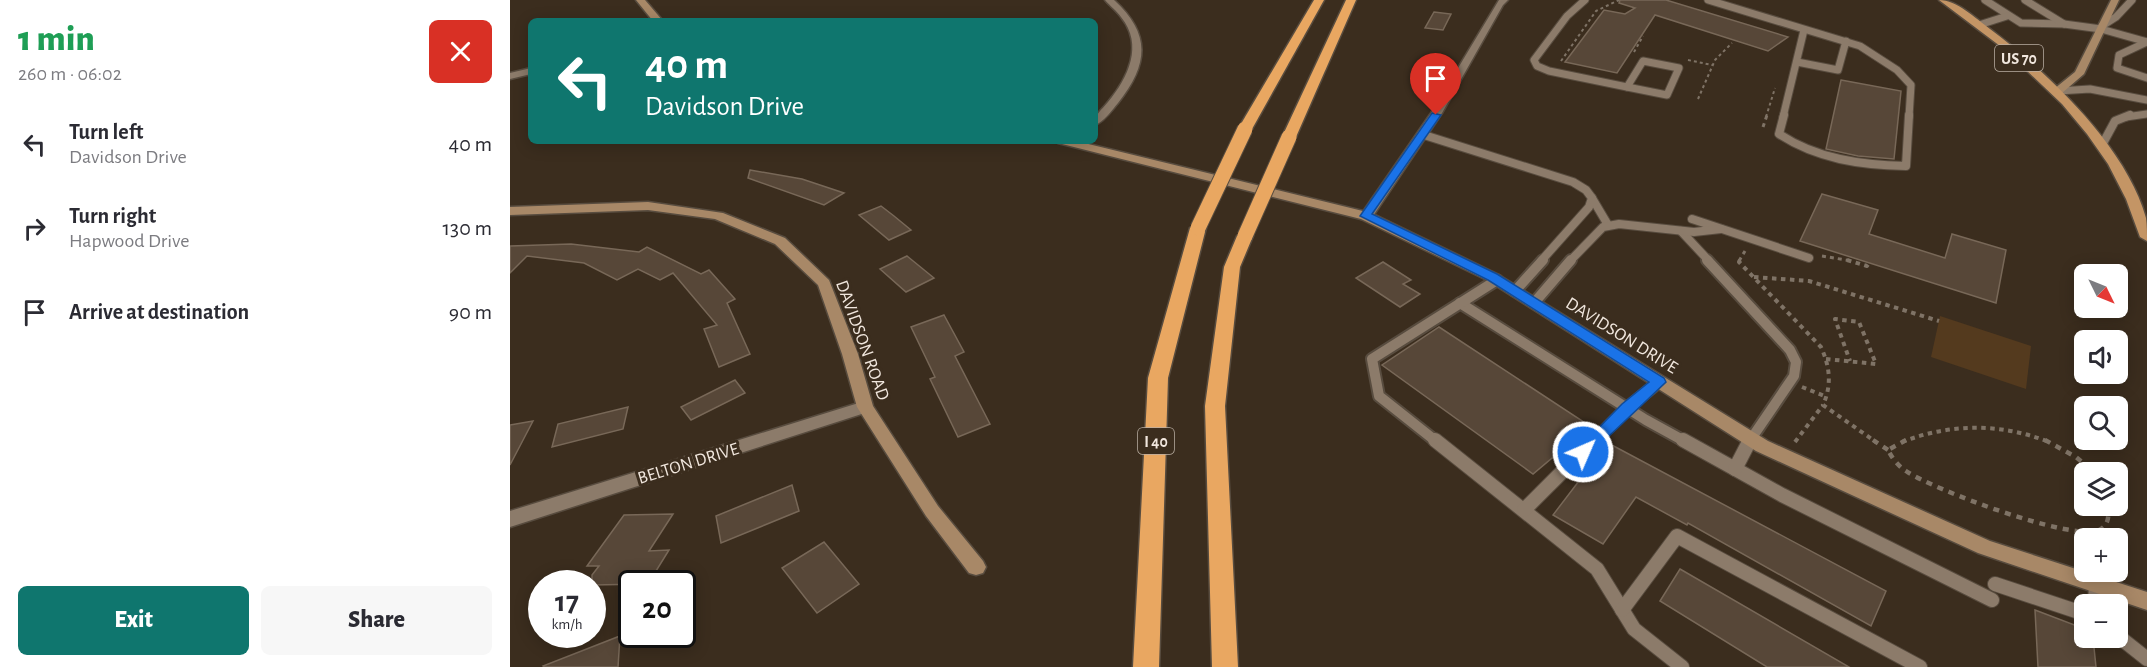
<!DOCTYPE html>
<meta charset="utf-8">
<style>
:root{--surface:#fff;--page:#f7f7f7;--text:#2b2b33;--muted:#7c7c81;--accent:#0f766e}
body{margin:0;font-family:"Alegreya Sans",sans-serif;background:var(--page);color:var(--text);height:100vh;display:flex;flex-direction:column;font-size:22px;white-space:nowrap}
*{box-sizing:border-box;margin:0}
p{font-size:20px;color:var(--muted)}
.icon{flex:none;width:33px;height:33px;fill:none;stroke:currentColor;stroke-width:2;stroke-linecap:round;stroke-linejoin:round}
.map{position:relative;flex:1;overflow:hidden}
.details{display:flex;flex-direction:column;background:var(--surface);width:510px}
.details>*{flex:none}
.banner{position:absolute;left:18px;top:18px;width:570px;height:126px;border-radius:9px;box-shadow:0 3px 15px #0003;background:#0f766e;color:#fff;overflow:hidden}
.needle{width:39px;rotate:133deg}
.fabs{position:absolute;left:1564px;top:264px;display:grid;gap:12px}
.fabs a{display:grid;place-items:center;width:54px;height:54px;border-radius:9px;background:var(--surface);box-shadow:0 3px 15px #0003;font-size:30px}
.speed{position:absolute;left:18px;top:570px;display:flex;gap:12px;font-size:30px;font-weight:700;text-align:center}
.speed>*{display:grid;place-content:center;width:78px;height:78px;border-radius:50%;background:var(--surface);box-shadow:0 3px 15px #0003;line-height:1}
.speed small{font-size:15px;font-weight:400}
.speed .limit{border:3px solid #111;border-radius:9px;background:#fff;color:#111}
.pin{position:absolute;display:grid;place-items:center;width:51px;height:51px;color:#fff;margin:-62px -26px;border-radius:50% 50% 50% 0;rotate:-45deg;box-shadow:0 0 6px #0007}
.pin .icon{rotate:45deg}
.me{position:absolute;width:66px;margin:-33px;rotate:45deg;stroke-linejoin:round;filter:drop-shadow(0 0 4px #0008)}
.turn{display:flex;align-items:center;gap:21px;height:126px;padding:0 18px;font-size:27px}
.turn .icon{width:78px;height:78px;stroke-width:2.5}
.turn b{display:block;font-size:42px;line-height:51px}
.round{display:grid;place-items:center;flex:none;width:63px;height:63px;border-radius:9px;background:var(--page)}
.summary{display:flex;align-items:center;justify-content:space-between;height:102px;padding:0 18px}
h1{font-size:36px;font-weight:800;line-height:45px;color:#1e9e55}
.cta{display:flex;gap:12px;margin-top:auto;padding:12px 18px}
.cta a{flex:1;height:69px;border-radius:9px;background:var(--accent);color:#fff;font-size:24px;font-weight:800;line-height:69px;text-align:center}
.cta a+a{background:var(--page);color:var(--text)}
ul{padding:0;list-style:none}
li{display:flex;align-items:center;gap:18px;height:84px;padding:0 18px}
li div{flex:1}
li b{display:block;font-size:22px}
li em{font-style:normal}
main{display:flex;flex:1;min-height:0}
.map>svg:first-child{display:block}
</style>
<main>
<section class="details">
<div class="summary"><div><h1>1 min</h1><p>260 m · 06:02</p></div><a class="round" style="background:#d93025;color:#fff"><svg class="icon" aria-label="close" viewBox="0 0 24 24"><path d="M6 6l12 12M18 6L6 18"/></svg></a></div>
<ul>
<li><svg class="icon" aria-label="left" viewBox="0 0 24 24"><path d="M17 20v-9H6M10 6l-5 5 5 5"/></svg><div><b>Turn left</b><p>Davidson Drive</p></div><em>40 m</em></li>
<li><svg class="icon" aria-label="right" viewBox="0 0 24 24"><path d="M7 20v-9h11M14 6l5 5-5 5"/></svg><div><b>Turn right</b><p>Hapwood Drive</p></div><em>130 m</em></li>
<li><svg class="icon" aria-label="arrive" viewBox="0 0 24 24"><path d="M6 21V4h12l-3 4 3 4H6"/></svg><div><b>Arrive at destination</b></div><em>90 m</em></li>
</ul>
<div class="cta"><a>Exit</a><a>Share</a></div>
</section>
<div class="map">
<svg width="1637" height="667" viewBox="0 0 1637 667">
<rect width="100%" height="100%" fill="#3b2d1e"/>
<path fill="#543a1e" d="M 1430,316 L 1521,346 L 1516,389 L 1421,357 Z"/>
<g fill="#574738" stroke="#786858" stroke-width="1.5">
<path d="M 1110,0 L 1156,0 L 1278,37 L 1258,51 L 1145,15 L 1107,73 L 1055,62 L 1094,10 L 1115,14 L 1125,8 L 1109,3 Z"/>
<path d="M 924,12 L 941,14 L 933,30 L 915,28 Z"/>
<path d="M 1331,80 L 1391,91 L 1384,159 L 1348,156 L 1316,149 Z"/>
<path d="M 240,170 L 292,179 L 334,193 L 314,205 L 238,178 Z"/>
<path d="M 1312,194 L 1368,210 L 1359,234 L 1435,258 L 1442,234 L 1496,250 L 1486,303 L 1290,241 Z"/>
<path d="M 371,206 L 384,216 L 401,230 L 379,240 L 349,215 Z"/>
<path d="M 61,244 L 129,252 L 137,247 L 191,274 L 199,270 L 225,299 L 217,303 L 240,354 L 209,367 L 194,329 L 207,325 L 163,273 L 150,280 L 128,269 L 107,280 L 74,263 L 17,256 L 0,273 L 0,246 Z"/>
<path d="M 397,256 L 424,278 L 396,292 L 370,269 Z"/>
<path d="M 873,262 L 901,280 L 893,284 L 910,294 L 890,307 L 846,278 Z"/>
<path d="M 434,315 L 454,352 L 445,356 L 480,424 L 448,437 L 420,379 L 425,377 L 401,327 Z"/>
<path d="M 929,327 L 1080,426 L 1023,474 L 872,365 Z"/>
<path d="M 225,380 L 235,393 L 181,420 L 171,407 Z"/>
<path d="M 118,407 L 113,429 L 42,447 L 48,424 Z"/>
<path d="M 23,421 L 0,465 L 0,425 Z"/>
<path d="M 1098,443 L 1376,591 L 1361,626 L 1178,523 L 1177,525 L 1126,497 L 1093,544 L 1043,515 Z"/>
<path d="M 282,485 L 289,511 L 211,543 L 206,516 Z"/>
<path d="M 163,514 L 139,551 L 159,550 L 138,584 L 82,585 L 82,575 L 89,566 L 77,566 L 114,515 Z"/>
<path d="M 314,542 L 349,584 L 307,613 L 272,568 Z"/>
<path d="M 1170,569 L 1339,667 L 1257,667 L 1150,601 Z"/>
<path d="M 1525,610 L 1575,629 L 1575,638 L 1583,638 L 1586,667 L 1528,667 Z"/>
<path d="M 110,636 L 108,667 L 34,667 L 33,666 Z"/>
</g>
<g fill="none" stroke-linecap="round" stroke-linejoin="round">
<defs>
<g id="lane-far3">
<path d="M 1075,0 L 1057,16 L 1024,60 L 1027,66 L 1039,71 L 1117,87"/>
<path d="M 1198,0 L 1350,46 L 1387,70 L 1401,85 L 1399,117"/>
<path d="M 1475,0 L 1511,23 L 1554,24 L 1591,29 L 1637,42"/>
<path d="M 1515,0 L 1554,24"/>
<path d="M 1469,25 L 1497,16"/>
<path d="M 1592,26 L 1606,17 L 1622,0"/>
<path d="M 1637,42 L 1609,55 L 1607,68 L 1637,78"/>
<path d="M 1133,61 L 1169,68 L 1157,95 L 1117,87 Z"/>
<path d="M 1287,62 L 1328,70 L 1336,41"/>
<path d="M 1548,91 L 1580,89 L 1637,100"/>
<path d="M 1273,117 L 1294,30"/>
<path d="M 1616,117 L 1637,114"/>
</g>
<g id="lane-far2">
<path d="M 1274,115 L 1269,134 C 1307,159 1351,165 1396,166 L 1399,115"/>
<path d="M 914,135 L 1063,182 L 1076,190 L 1082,198 L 1079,207 L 1031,261"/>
<path d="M 1592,145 L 1605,121 L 1620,115"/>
<path d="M 1082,198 L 1098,225"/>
<path d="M 1182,219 L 1299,258"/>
<path d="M 1171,231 L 1199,261"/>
<path d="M 1060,261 L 1093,227 L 1109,224 L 1184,232 L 1211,229"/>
</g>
<g id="lane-far1">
<path d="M 1197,260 L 1280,350 L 1286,362 L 1284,376 L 1239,442"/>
<path d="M 1005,291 L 1033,260"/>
<path d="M 950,303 L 1136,420 L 1176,442"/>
<path d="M 1024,303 L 1061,260"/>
<path d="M 927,442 L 869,396 L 862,359 L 987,280"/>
<path d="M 1083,442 L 1117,408 L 1149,382"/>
</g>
<g id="lane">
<path d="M 925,440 L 1087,569 L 1124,629 L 1172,667"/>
<path d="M 1173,440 L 1272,495 L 1482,600"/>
<path d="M 1225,469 L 1240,440"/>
<path d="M 1014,510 L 1084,440"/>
<path d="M 1485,584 L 1575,614"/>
<path d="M 1585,604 L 1586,584"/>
<path d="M 1112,610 L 1167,536 L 1410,667"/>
<path d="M 1608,636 L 1637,659"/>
</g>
<g id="street">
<path d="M 595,0 L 604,0 C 641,34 639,64 608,103 C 602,110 594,122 585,125 C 585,113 591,111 598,102 C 618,78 634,45 611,17 C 607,11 600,6 595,0 Z"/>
<path d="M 989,0 L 998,0 L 993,5 L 932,113 L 861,219 L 851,219 L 850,216 L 921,113 Z"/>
<path d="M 21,68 L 21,74 L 0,79 L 0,73 Z"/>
<path d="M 355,401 L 361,403 L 363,407 L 361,411 L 0,527 L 0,511 Z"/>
</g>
<g id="secondary">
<path d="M 126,0 L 135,0 L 153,21 L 143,21 Z"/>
<path d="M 1601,0 L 1609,0 L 1574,74 L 1552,93 L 1544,93 L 1544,89 L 1565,72 Z"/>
<path d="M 546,141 L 566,141 L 861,213 L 987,274 L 1258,441 L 1480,541 L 1637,592 L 1637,610 L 1468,553 L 1246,451 L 977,280 L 851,219 L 548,143 Z"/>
<path d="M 138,202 L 213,213 L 275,238 L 319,280 L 348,354 L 363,406 L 428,506 L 473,561 L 476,567 L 473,573 L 466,575 L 459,573 L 416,516 L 347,407 L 332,354 L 308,285 L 265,244 L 205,219 L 138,210 L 0,215 L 0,207 Z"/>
</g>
<path id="primary" d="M 1429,0 C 1447,0 1465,18 1480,29 C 1537,72 1616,146 1636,218 C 1637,225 1637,234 1637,241 L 1630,237 L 1616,199 L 1598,164 L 1577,134 L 1552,104 L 1494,49 Z"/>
<g id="highway">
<path d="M 804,0 L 814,0 L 742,129 L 735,133 L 730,132 L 728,129 Z"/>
<path d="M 836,0 L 846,0 L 786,137 L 784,140 L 774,140 L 772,137 Z"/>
<path d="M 688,223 L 696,228 L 658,378 L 649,667 L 623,667 L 638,378 L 680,228 Z"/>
<path d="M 735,231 L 743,236 L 730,267 L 715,406 L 728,667 L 702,667 L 695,406 L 714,267 L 727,236 Z"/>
</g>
</defs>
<use href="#lane-far3" stroke="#584c3f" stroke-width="9"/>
<use href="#lane-far2" stroke="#584c3f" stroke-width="10"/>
<use href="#lane-far1" stroke="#584c3f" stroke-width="14"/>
<use href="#lane" stroke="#584c3f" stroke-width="16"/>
<use href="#street" stroke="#584c3f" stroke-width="3"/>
<use href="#secondary" stroke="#584c3f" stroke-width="3"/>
<use href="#primary" stroke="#584c3f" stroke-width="3"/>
<use href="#highway" stroke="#584c3f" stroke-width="3"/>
<g stroke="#7f7366" stroke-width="2" stroke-dasharray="3 3" stroke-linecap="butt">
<path d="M 1124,52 L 1133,36"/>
<path d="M 1178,60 L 1202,65"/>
<path d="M 1051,61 L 1086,11 L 1109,0"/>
<path d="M 1188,99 L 1205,60 L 1222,43"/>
<path d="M 1256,117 L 1265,88"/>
</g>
<g stroke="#7f7366" stroke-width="3" stroke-dasharray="4 4" stroke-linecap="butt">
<path d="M 1253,127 L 1257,115"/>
<path d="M 1312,256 L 1342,261"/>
<path d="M 1229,261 L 1235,251"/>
</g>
<g stroke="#7f7366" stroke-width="4" stroke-dasharray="4.5 4.5" stroke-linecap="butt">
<path d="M 1230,260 L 1229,262 L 1311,347 C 1320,367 1322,385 1313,405 L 1366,442"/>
<path d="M 1337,260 L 1357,266 L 1359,263"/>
<path d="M 1244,277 L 1299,281 L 1429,321"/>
<path d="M 1316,359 L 1366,364 L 1349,322 L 1325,319 L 1340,361"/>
<path d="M 1292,387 L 1317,397"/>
<path d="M 1285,442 L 1313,405"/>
<path d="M 1392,442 C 1441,423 1491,423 1539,442"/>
</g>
<g stroke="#7f7366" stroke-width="4.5" stroke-dasharray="6 6" stroke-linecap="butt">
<path d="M 1363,440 L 1378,450"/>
<path d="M 1396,440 L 1378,450 C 1382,458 1388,466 1396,471 C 1422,489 1562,542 1589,530 C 1599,526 1599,515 1598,506"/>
<path d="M 1535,440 L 1566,457 L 1584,472"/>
</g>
<use href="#lane-far3" stroke="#8c7b6a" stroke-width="7"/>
<use href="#lane-far2" stroke="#8c7b6a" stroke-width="8"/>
<use href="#lane-far1" stroke="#8c7b6a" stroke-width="10"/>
<use href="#lane" stroke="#8c7b6a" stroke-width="14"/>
<use href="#street" fill="#8c7b6a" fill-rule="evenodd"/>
<use href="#secondary" fill="#a88867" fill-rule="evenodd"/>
<use href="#primary" fill="#c49565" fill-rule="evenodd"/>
<use href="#highway" fill="#e9a761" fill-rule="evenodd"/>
<defs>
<g id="highway-bridge">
<path d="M 688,228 L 735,129"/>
<path d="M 735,236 L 779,137"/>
</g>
</defs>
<use href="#highway-bridge" stroke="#584c3f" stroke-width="17" stroke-linecap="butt"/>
<use href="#highway-bridge" stroke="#e9a761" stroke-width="15"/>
</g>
<path fill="#1a73e8" stroke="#114b97" stroke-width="1.5" d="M 922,113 L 931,115 L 862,214 L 987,274 L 1154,378 L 1156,382 L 1078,456 L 1067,456 L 1065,452 L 1112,404 L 1139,382 L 978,280 L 850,216 Z"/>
<g text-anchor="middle" stroke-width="6" stroke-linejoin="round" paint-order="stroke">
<g fill="#3b2d1e" stroke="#baafa4" stroke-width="1.5">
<rect x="1485" y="45" width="48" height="26" rx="4.5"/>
<rect x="628" y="428" width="36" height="26" rx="4.5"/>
</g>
<g font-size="16" font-weight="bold" fill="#f1e7de">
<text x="1509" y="64">US 70</text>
<text x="646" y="447">I 40</text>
</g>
<g font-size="18" fill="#f1e7de" stroke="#3b2d1e">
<text transform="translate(1112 335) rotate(32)" y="6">DAVIDSON DRIVE</text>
<text transform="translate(353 340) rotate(70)" y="6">DAVIDSON ROAD</text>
<text transform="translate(178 463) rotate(-17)" y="6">BELTON DRIVE</text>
</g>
</g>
</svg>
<div class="fabs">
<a><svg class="needle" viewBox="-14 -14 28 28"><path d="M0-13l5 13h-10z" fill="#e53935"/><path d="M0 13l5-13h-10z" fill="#7c7c81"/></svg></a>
<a><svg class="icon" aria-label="sound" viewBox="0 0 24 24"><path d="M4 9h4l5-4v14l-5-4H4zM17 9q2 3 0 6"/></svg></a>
<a><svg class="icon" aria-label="search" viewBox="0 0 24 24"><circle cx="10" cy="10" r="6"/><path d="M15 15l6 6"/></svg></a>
<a><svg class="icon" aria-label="layers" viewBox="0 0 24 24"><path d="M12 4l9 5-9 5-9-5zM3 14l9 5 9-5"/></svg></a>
<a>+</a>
<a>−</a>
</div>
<div class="speed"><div>17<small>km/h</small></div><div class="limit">20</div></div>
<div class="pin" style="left:926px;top:115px;background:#d93025"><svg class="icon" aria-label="arrive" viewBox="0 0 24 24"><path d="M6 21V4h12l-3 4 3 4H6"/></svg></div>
<svg class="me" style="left:1073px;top:452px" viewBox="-20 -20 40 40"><circle r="17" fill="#1a73e8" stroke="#fff" stroke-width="3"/><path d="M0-11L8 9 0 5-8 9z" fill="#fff"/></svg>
<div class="banner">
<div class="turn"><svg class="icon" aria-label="left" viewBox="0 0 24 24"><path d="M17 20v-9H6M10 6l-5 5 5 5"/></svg><div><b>40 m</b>Davidson Drive</div></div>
</div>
</div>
</main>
